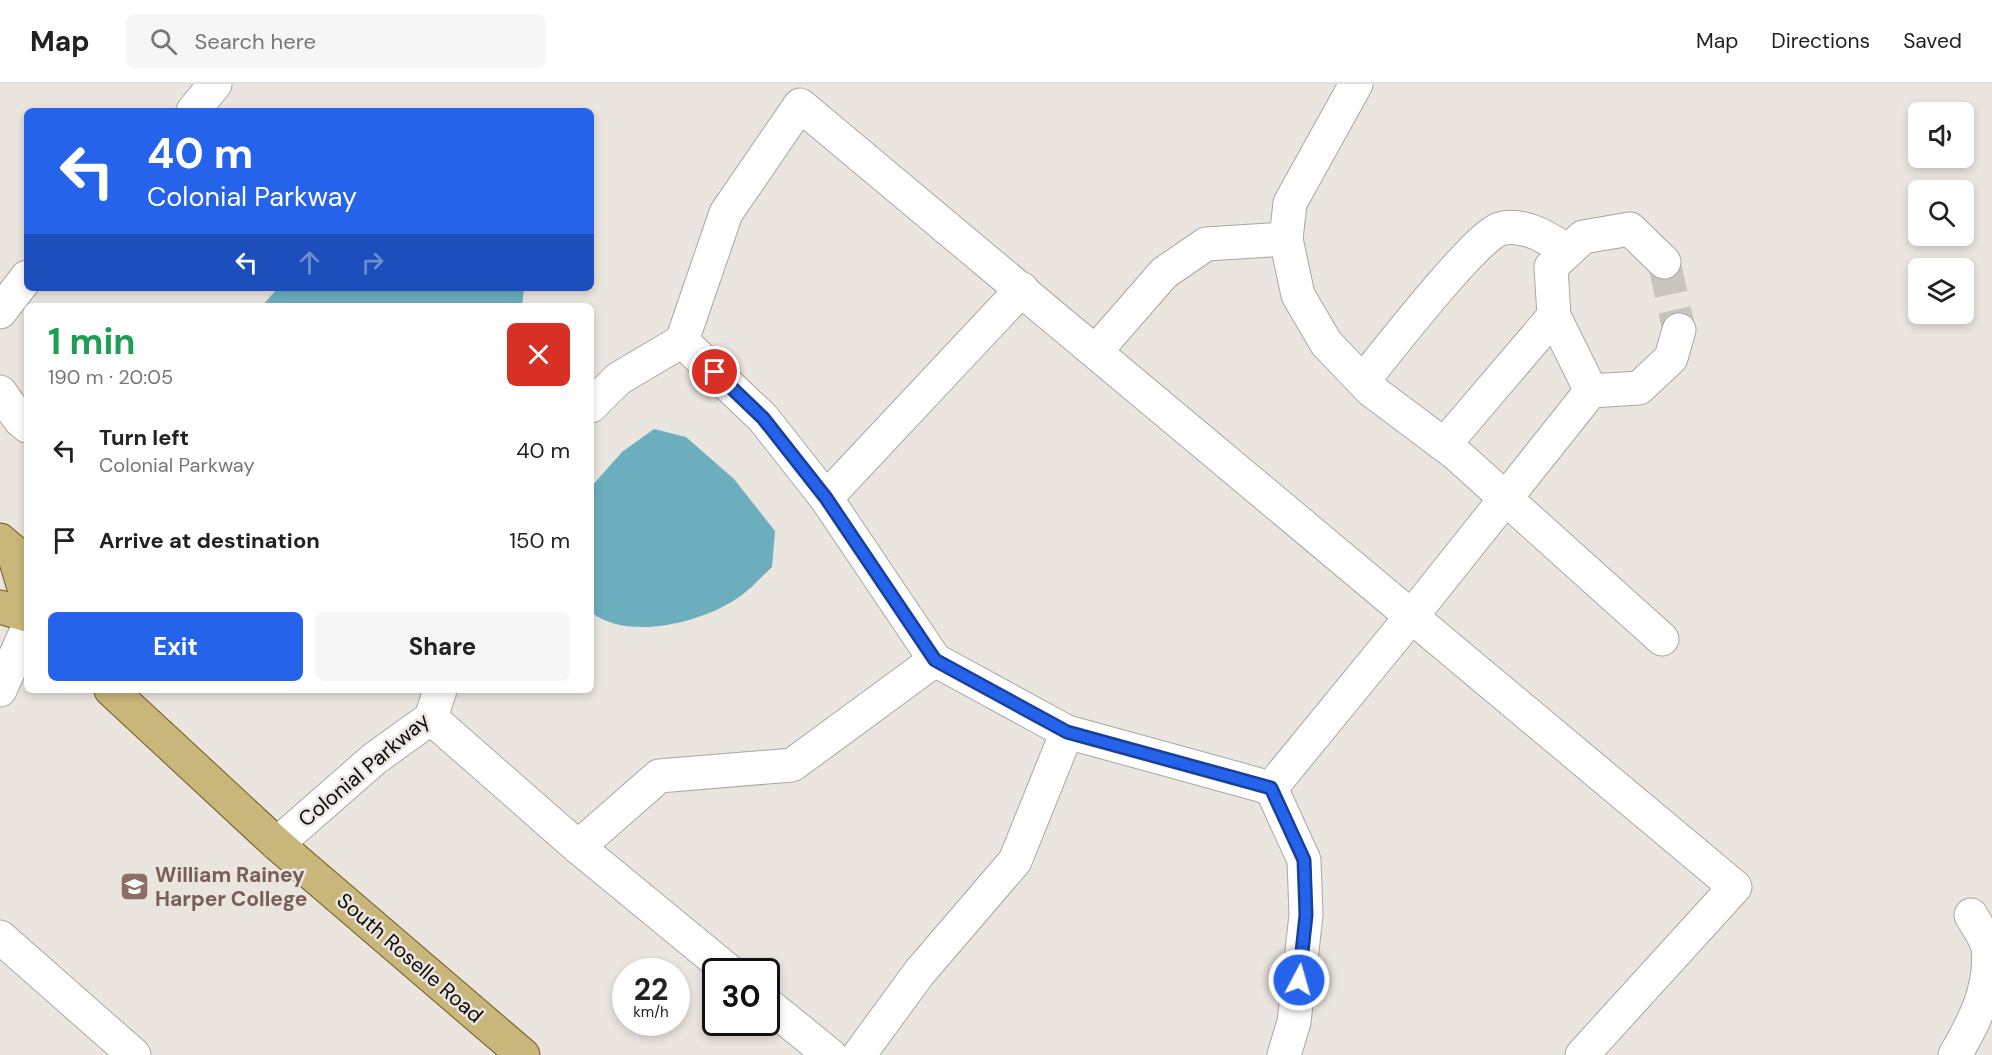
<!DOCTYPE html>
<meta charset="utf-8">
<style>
:root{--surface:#fff;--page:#f6f6f6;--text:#222;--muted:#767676;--line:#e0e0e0;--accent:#2563eb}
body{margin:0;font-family:"DM Sans",sans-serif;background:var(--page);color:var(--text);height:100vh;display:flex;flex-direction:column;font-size:22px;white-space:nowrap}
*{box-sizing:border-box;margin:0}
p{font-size:20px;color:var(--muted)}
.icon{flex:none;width:33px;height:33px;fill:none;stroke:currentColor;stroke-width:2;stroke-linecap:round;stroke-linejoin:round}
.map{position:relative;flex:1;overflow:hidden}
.sheet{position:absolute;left:24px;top:219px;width:570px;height:390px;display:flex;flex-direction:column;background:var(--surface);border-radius:9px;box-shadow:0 3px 9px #0003}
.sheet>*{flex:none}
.top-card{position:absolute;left:24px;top:24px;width:570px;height:183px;border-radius:9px;box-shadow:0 3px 9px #0003;background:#2563eb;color:#fff;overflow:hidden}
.fabs{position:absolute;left:1908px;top:18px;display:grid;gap:12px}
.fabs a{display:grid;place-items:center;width:66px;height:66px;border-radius:9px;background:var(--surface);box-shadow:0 3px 9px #0003;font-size:30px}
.speed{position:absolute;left:612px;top:874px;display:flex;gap:12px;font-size:30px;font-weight:700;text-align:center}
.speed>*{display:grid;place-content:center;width:78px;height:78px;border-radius:50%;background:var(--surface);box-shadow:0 3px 9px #0003;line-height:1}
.speed small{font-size:15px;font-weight:400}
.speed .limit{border:3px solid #111;border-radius:9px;background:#fff;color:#111}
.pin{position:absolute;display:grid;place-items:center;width:51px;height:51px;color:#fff;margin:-26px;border:3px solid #fff;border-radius:50%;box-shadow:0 2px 6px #0007}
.me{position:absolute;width:66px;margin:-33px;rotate:6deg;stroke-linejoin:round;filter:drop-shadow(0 0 4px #0008)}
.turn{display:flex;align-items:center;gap:21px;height:126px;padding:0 24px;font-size:27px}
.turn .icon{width:78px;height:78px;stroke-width:2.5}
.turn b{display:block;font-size:42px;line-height:51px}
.lanes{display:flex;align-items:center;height:57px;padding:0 24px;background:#0003;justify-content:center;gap:30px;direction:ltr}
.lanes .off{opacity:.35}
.round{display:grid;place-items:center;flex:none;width:63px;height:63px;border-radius:9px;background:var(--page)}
.summary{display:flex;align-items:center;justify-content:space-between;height:102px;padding:0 24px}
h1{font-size:36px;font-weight:700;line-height:45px;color:#1e9e55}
.primary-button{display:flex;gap:12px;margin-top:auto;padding:12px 24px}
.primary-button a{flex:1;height:69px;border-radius:9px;background:var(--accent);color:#fff;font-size:24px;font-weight:700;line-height:69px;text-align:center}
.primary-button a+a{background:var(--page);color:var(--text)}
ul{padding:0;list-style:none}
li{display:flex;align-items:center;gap:18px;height:90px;padding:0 24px}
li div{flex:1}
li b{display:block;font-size:22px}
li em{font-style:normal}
header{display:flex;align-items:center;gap:36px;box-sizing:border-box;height:84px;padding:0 30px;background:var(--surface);border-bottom:2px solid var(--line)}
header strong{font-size:28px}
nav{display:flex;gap:33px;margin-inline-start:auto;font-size:21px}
.search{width:420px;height:54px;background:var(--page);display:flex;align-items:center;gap:15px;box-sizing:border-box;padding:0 21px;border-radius:9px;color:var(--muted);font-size:22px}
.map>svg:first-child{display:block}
</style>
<header>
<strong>Map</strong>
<div class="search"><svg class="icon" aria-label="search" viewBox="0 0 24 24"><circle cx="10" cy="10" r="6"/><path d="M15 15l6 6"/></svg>Search here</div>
<nav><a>Map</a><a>Directions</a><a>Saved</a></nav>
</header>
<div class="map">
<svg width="1992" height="971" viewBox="0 0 1992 971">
<rect width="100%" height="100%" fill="#ebe5df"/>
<g fill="#6caebe">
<path d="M 278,204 L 524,204 L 522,222 L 262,222 Z"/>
<path d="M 654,345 L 686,353 L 734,395 L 775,447 L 772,483 C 760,494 747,509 733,517 C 698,539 627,557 591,528 L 591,403 L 622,368 Z"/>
</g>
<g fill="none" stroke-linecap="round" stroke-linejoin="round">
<path stroke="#cac4bf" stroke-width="33" stroke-dasharray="33 16" stroke-linecap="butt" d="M 1664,178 L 1679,246"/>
<defs>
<g id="minor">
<path d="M 1356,0 L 1290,119 L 1286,155 L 1298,211 L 1326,259 L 1371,306 L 1455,369 L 1662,555"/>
<path d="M 193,27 L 215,0"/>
<path d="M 0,228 L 27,193"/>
<path d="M 682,257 L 726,129 L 800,21 L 1735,803 L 1582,971"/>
<path d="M 1096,267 L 1164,189 L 1206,160 L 1286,155"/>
<path d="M 1363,297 C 1383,272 1477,151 1500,145 C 1524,138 1549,155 1568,167"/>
<path d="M 1591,307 L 1554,232 L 1551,183 L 1583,153 L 1630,145 L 1664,178"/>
<path d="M 0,308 L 20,336 L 27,342"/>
<path d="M 591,322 L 618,295 L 682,257 L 763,334 L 826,414 L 935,576 L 1067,648 L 1271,704"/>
<path d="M 1444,361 L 1554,232"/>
<path d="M 826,414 L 1022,205"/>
<path d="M 0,606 L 27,546"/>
<path d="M 431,634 L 578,763 L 730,888"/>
<path d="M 1271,704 L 1411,533 L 1591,307 L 1639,304 L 1671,274 L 1679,246"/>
<path d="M 1271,704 L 1304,776 L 1306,831 L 1294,938 L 1284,971"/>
<path d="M 277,760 L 374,675 L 431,634 L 440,606"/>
<path d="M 578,763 L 659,692 L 792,681 L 935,576"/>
<path d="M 0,853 L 134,971"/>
<path d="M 766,919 L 830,971"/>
<path d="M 859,971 L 919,889 L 1015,777 L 1067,648"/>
<path d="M 1955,971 C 1974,939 1992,903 1988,865 C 1987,854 1976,841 1971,831"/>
</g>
<g id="major">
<path d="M 0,456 L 13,467 L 27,514"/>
<path d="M 0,523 L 27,531"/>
<path d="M 111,606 L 277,760 L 523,971"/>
</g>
</defs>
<use href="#minor" stroke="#aba6a1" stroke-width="35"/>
<use href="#major" stroke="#6f5a1a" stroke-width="35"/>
<use href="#minor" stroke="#fff" stroke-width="33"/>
<use href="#major" stroke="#c8b67a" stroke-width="33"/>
</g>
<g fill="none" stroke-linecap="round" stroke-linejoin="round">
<defs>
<path id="route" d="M 715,288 L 763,334 L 826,414 L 935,576 L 1067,648 L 1271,704 L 1304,776 L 1306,831 L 1299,896"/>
</defs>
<use href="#route" stroke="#184099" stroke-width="15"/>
<use href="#route" stroke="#2563eb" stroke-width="10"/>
</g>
<defs>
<symbol id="university-square" viewBox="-11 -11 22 22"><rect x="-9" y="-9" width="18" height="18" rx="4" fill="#8d6e63" stroke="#ebe5df"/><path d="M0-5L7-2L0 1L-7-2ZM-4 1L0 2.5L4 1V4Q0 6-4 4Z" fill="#fff"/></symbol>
</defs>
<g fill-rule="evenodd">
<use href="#university-square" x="118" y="786" width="33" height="33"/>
</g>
<g text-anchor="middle" stroke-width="5" stroke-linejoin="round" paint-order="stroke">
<g font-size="21" fill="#0d0b0a" stroke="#ebe5df">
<text transform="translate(364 686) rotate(-40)" y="7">Colonial Parkway</text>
<text transform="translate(410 874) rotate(41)" y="7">South Roselle Road</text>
</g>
<g font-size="21" font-weight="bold" fill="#785e54" stroke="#ebe5df" text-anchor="start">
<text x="155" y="798">William Rainey<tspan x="155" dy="24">Harper College</tspan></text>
</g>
</g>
</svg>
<div class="fabs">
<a><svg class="icon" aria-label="sound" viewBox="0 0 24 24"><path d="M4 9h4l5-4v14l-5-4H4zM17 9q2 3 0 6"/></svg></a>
<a><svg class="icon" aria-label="search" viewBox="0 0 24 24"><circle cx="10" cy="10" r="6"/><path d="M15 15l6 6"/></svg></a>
<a><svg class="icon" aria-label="layers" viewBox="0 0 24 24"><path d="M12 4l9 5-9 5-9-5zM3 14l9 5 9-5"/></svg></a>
</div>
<div class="speed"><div>22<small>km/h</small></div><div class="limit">30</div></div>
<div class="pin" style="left:715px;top:288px;background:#d93025"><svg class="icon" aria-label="arrive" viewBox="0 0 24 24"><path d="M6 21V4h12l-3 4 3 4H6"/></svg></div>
<svg class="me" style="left:1299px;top:896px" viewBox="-20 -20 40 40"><circle r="17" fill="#2563eb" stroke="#fff" stroke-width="3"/><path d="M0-11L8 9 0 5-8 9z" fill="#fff"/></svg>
<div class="top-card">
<div class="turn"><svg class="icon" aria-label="left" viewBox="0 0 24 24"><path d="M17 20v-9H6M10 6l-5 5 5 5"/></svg><div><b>40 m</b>Colonial Parkway</div></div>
<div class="lanes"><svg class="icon" aria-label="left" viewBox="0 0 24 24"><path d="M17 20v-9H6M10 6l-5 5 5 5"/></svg><svg class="icon off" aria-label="ahead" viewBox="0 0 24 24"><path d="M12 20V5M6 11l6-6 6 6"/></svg><svg class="icon off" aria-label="right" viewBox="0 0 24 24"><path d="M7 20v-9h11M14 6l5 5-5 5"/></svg></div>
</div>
<section class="sheet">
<div class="summary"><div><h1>1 min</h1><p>190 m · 20:05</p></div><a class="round" style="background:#d93025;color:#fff"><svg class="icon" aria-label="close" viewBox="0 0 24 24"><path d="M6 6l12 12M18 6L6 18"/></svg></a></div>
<ul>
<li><svg class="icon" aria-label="left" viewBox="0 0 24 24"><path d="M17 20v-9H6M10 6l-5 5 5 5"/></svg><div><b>Turn left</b><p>Colonial Parkway</p></div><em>40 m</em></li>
<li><svg class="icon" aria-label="arrive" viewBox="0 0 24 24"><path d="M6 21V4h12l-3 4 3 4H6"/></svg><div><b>Arrive at destination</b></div><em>150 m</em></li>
</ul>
<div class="primary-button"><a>Exit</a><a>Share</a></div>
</section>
</div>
